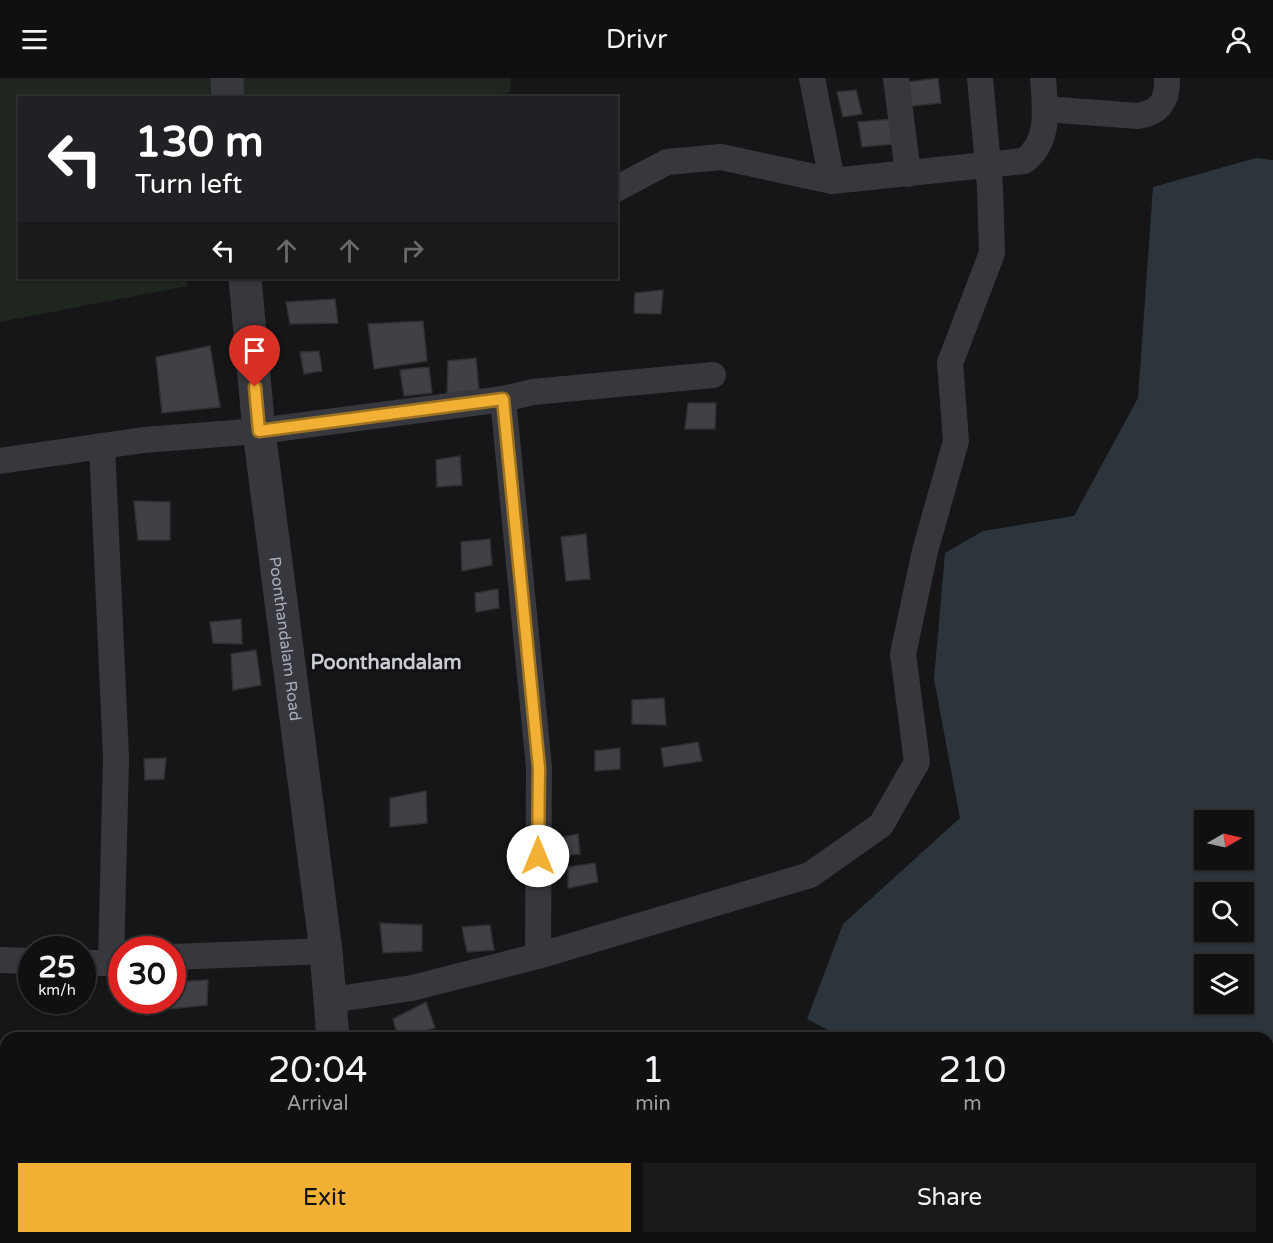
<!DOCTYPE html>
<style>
:root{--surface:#101012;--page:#19191b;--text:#f1f3f6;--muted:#9c9d9f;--line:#303032;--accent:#f2b134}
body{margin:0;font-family:"Varela Round",sans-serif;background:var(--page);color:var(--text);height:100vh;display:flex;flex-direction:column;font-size:22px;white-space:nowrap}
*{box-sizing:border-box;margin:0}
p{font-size:20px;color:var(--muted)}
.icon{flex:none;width:33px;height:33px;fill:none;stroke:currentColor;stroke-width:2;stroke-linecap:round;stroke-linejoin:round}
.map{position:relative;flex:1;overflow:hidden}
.panel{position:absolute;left:0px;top:954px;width:1274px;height:212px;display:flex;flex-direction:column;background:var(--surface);border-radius:18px 18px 0 0;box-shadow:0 2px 4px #0004,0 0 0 2px var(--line)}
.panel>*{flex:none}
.top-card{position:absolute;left:18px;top:18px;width:600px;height:183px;border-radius:0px;box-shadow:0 2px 4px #0004,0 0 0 2px var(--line);background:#202124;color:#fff;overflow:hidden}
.needle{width:39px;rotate:81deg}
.controls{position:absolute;left:1194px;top:732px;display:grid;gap:12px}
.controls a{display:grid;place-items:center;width:60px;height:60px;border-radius:0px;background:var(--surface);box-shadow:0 2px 4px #0004,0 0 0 2px var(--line);font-size:30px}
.speed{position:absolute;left:18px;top:858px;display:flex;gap:12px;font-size:30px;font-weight:700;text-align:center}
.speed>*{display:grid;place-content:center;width:78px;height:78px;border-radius:50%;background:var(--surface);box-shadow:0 2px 4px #0004,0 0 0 2px var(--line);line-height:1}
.speed small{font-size:15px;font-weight:400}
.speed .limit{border:9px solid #d22;background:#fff;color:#111}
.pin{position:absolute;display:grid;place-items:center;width:51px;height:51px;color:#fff;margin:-62px -26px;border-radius:50% 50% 50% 0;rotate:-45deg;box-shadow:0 0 6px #0007}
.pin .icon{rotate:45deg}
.me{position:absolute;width:66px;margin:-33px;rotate:0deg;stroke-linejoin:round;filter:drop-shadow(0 0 4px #0008)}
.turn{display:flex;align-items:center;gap:21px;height:126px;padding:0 18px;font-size:27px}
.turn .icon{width:78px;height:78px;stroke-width:2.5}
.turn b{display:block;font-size:42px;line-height:51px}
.lanes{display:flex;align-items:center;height:57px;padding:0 18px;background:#0003;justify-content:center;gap:30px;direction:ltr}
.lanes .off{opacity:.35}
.eta{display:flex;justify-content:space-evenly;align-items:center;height:102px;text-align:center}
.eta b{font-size:36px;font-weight:600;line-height:42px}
.cta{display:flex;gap:12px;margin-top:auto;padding:12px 18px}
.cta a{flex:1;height:69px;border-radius:0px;background:var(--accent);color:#111;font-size:24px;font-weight:600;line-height:69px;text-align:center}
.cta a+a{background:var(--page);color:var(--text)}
header{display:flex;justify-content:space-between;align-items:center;height:78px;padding:0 18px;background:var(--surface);font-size:27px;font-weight:600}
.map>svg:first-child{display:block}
</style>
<header><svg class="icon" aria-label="menu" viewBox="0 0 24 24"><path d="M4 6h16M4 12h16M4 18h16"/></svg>Drivr<svg class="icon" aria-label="person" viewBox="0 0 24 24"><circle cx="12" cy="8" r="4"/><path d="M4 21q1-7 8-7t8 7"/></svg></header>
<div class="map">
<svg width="1273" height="1165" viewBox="0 0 1273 1165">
<rect width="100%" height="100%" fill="#161618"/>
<path fill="#1e261f" d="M 0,0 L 511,0 L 510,14 L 487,20 L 20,20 L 20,200 L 187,200 L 187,208 L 0,244 Z"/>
<path fill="#2c353c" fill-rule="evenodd" d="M 1256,80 L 1273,82 L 1273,1028 L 1268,1029 L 1268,960 L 843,960 L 807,941 L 843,846 L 960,740 L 934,601 L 945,475 L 983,453 L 1074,438 L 1138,320 L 1153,109 ZM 1204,742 L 1244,742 L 1244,782 L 1204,782 ZM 1204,814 L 1244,814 L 1244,854 L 1204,854 ZM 1204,886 L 1244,886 L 1244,926 L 1204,926 Z"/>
<g fill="#404145" stroke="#303034" stroke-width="1.5">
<path d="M 938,0 L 941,25 L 912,28 L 909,4 Z"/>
<path d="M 856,12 L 862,36 L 843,39 L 837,14 Z"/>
<path d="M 893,41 L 892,66 L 862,69 L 858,44 Z"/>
<path d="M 663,212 L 661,236 L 634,235 L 635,215 Z"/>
<path d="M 335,221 L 338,245 L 290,246 L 286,224 Z"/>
<path d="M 423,243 L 427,283 L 374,291 L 368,246 Z"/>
<path d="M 210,268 L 220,329 L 162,335 L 156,279 Z"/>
<path d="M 319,273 L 322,293 L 304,296 L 300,274 Z"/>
<path d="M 476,280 L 479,312 L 447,317 L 448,283 Z"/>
<path d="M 429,289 L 432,315 L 404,318 L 400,292 Z"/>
<path d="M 688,325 L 716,325 L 715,351 L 685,351 Z"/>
<path d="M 460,378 L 462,407 L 437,409 L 436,382 Z"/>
<path d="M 134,423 L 170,424 L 170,462 L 138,462 Z"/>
<path d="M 586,456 L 590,501 L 566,503 L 561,459 Z"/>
<path d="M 490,461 L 492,487 L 462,493 L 461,464 Z"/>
<path d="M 498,511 L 499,530 L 476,534 L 475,515 Z"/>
<path d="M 241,541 L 242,566 L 213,565 L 210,544 Z"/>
<path d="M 256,572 L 261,607 L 233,612 L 231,576 Z"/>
<path d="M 664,620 L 666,647 L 632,646 L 632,622 Z"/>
<path d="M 698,664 L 702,683 L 664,689 L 661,670 Z"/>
<path d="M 620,670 L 620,691 L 595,693 L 595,673 Z"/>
<path d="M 166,680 L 164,701 L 145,702 L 144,681 Z"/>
<path d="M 426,713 L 427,745 L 390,749 L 390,720 Z"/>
<path d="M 578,756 L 580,776 L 548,779 L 548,762 Z"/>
<path d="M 595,785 L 598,804 L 568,810 L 568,789 Z"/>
<path d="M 380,845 L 422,847 L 422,873 L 383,875 Z"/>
<path d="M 490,847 L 494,872 L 467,874 L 462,849 Z"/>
<path d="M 208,902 L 207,927 L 161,932 L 162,922 L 172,922 L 172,904 Z"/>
<path d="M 426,924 L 435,950 L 398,960 L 393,941 Z"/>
<path d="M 741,1162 L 741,1165 L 716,1165 Z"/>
</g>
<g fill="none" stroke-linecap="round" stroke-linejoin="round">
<path stroke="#3d3f44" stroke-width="4" stroke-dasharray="3 4.5" stroke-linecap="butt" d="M 0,1094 L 6,1097"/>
<g stroke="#37383d" stroke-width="26">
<path d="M 812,0 L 832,103"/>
<path d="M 896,0 L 908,96"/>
<path d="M 1045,31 L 1138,38 C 1161,34 1168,22 1167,0"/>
<path d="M 616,111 L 667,84 L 721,79 L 832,103 L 1024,83 C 1051,63 1045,31 1043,0"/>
<path d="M 503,321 L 539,690 L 538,878"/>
<path d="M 102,368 L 116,679 L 111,886"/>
<path d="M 0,383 L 144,362 L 259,353 L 503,321 L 533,314 L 713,297"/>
<path d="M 172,879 L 326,873"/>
<path d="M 0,882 L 32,883"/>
<path d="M 82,885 L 122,885"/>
<path d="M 331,922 L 412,910 L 538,878 L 810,797 L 881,747 L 917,684 L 903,576 L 925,473 L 956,363 L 950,285 L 992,175 L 990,109 L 980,0"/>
<path d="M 766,1160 L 767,1165"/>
<path d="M 280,1165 L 285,1160"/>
<path d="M 535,1165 L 561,1160"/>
</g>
<g stroke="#37383d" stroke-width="33">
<path d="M 227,0 L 228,20"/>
<path id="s1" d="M 245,200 L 259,353 L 326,873 L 333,960"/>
<path d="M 323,1165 L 324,1160"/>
</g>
</g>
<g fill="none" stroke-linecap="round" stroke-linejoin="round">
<defs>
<path id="route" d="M 255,309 L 259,353 L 503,321 L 539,690 L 538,778"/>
</defs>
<use href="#route" stroke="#9d7322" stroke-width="15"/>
<use href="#route" stroke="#f2b134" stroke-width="10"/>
</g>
<g text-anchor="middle" stroke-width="6" stroke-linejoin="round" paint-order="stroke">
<g font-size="16" fill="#a8adb8" stroke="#111113">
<text dy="6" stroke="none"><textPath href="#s1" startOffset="363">Poonthandalam Road</textPath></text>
</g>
<g font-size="20" font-weight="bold" fill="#c9ccd4" stroke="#111113">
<text x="386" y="591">Poonthandalam</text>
</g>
</g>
</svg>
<div class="controls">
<a><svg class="needle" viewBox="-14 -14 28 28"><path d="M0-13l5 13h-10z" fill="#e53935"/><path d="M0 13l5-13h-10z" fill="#9c9d9f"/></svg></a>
<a><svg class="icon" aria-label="search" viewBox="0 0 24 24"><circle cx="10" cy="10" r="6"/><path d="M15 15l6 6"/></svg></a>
<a><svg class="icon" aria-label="layers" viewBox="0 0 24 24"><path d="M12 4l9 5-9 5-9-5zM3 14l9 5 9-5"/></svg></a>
</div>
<div class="speed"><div>25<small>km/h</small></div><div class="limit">30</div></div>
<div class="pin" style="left:255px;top:309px;background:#d93025"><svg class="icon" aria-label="arrive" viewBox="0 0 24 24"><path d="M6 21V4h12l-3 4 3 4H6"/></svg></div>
<svg class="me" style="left:538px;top:778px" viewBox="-20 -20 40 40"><circle r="19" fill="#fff"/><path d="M0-13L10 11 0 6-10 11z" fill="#f2b134"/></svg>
<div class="top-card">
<div class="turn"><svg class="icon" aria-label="left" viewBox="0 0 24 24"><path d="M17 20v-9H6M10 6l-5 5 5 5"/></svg><div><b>130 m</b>Turn left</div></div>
<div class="lanes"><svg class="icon" aria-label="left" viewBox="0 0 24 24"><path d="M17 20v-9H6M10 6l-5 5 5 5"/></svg><svg class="icon off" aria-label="ahead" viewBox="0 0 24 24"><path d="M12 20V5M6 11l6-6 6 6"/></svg><svg class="icon off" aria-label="ahead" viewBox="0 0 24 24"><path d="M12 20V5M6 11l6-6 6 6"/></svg><svg class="icon off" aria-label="right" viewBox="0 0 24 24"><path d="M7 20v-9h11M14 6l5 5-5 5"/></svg></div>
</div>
<section class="panel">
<div class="eta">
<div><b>20:04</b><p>Arrival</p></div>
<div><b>1</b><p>min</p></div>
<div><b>210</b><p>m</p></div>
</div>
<div class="cta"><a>Exit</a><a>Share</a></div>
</section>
</div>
